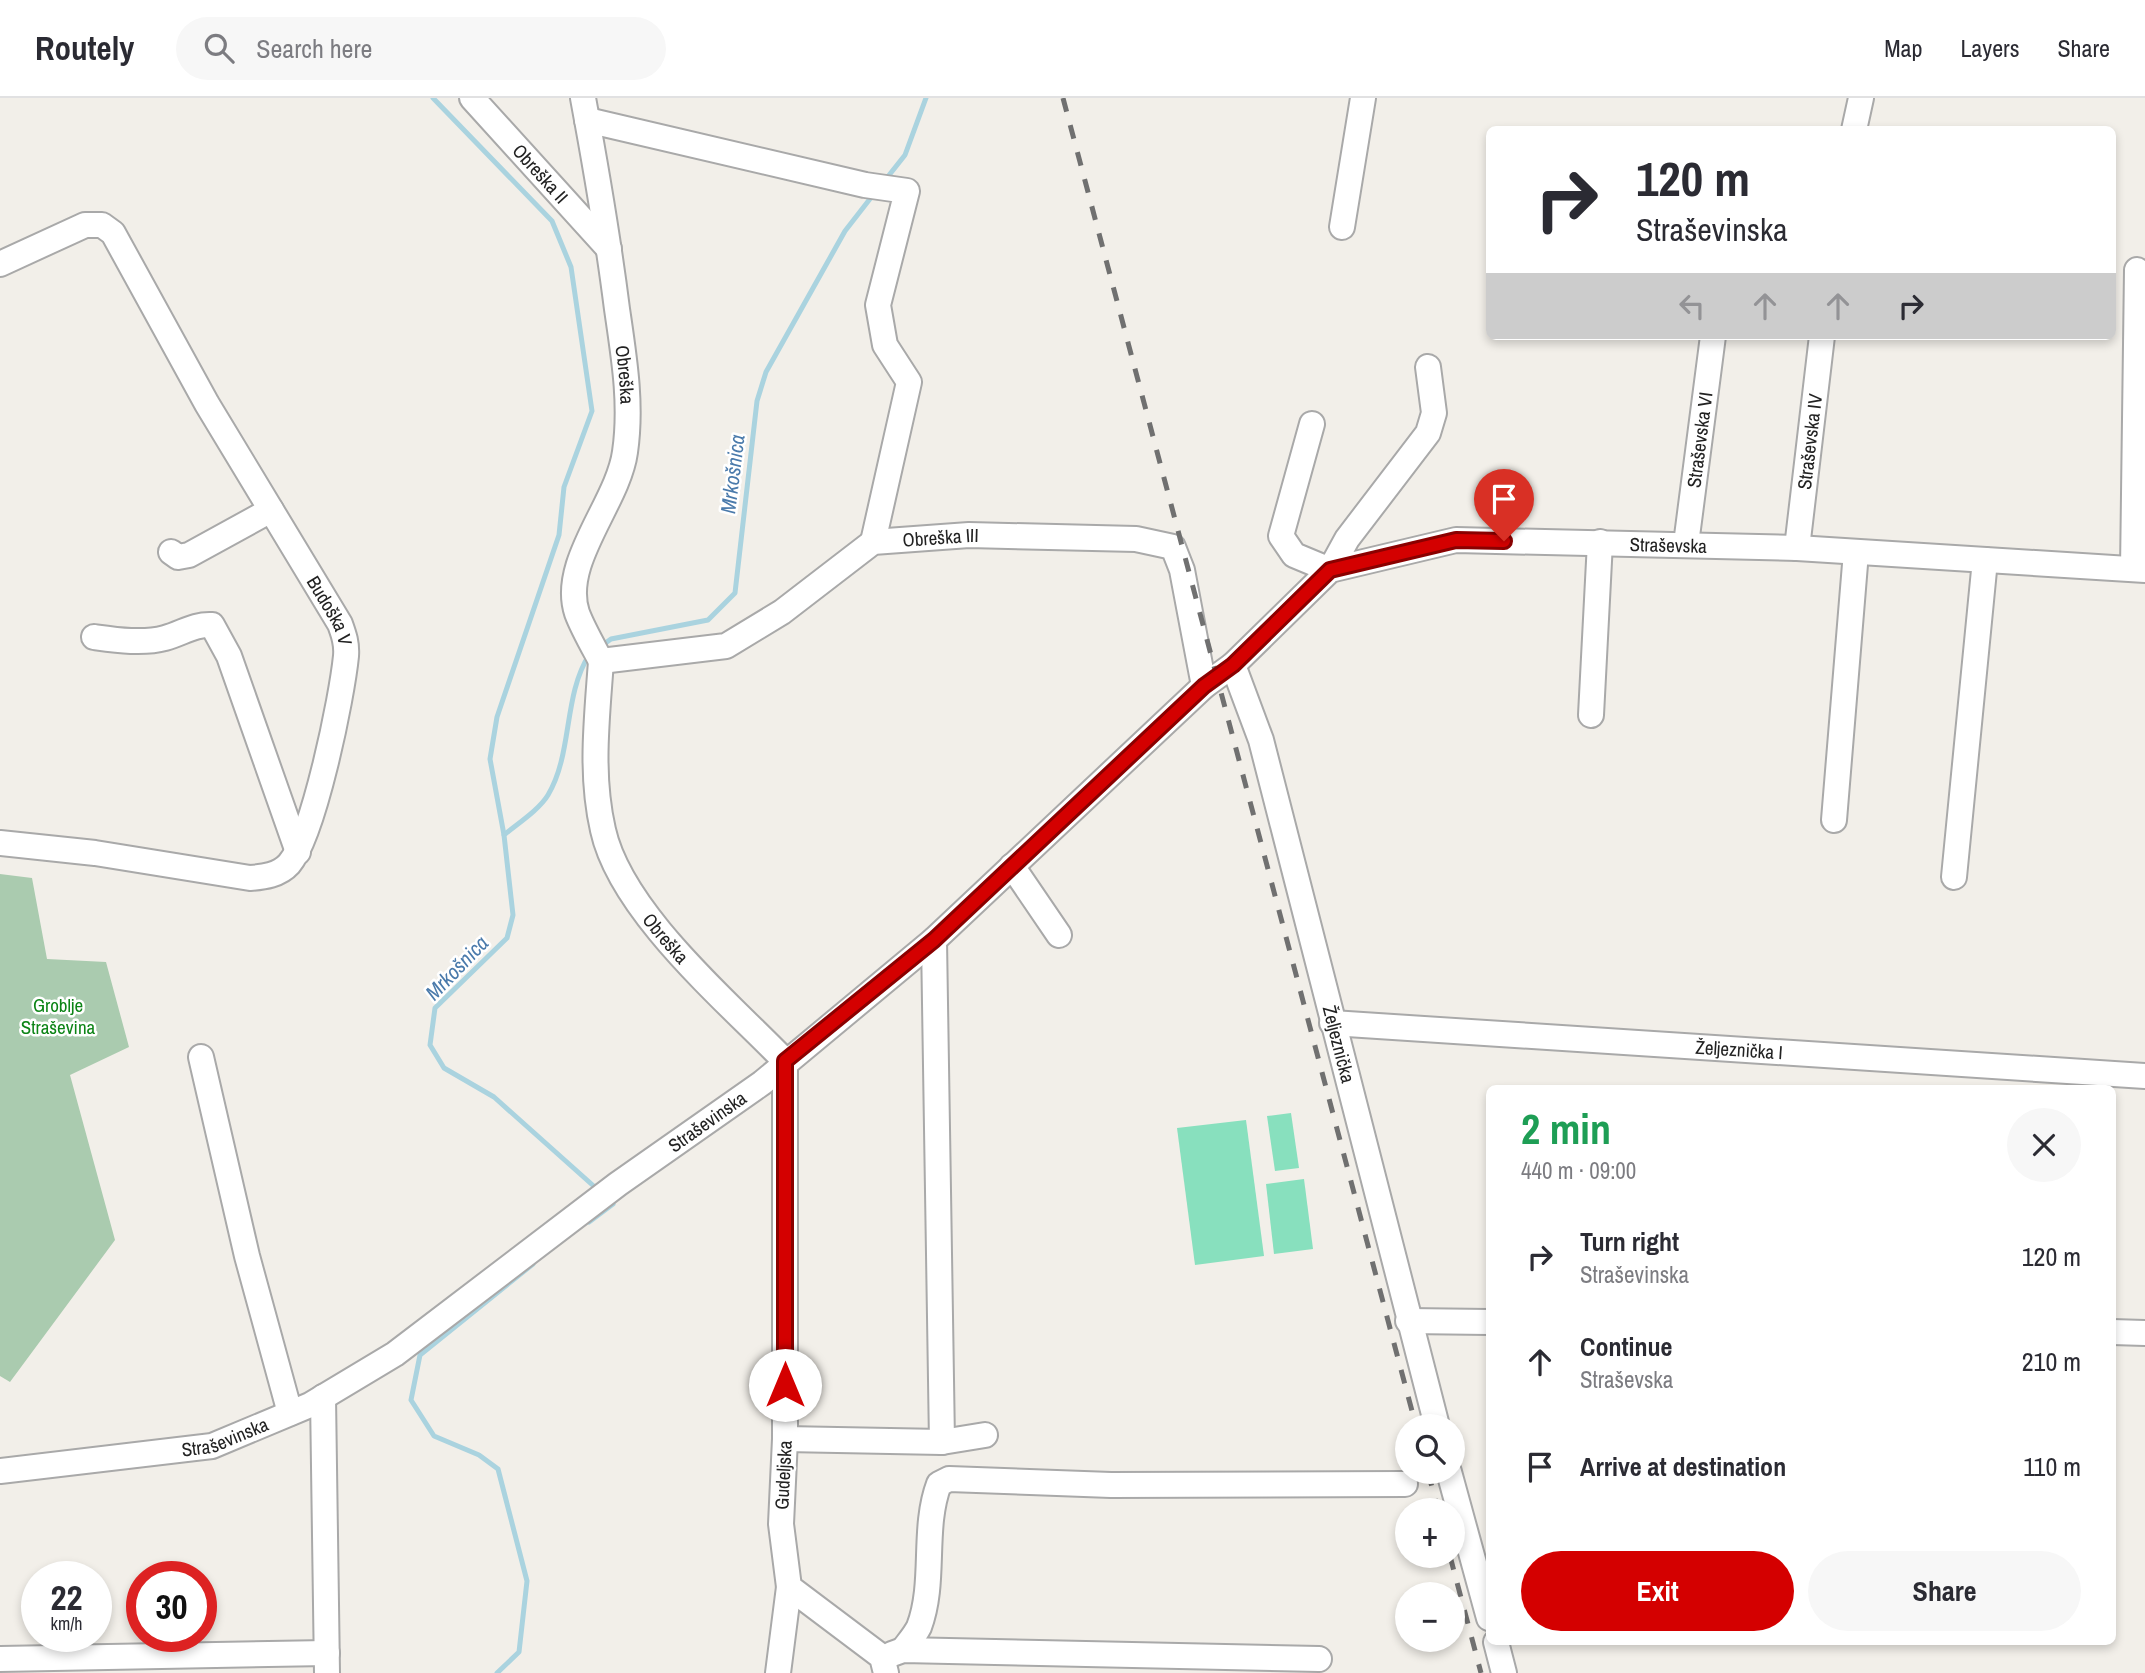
<!DOCTYPE html>
<meta charset="utf-8">
<style>
:root{--surface:#fff;--page:#f7f7f7;--text:#2b2b33;--muted:#7c7c81;--line:#e1e1e2;--accent:#d40000}
body{margin:0;font-family:"Archivo Narrow",sans-serif;background:var(--page);color:var(--text);height:100vh;display:flex;flex-direction:column;font-size:26px;white-space:nowrap}
*{box-sizing:border-box;margin:0}
p{font-size:23px;color:var(--muted)}
.icon{flex:none;width:38px;height:38px;fill:none;stroke:currentColor;stroke-width:2;stroke-linecap:round;stroke-linejoin:round}
.map{position:relative;flex:1;overflow:hidden}
.drawer{position:absolute;left:1486px;top:987px;width:630px;height:560px;display:flex;flex-direction:column;background:var(--surface);border-radius:10px;box-shadow:0 4px 10px #0003}
.drawer>*{flex:none}
.guide{position:absolute;left:1486px;top:28px;width:630px;height:214px;border-radius:10px;box-shadow:0 4px 10px #0003;background:#fff;color:var(--text);overflow:hidden}
.tools{position:absolute;left:1395px;top:1316px;display:grid;gap:14px}
.tools a{display:grid;place-items:center;width:70px;height:70px;border-radius:50%;background:var(--surface);box-shadow:0 4px 10px #0003;font-size:35px}
.speed{position:absolute;left:21px;top:1463px;display:flex;gap:14px;font-size:35px;font-weight:700;text-align:center}
.speed>*{display:grid;place-content:center;width:91px;height:91px;border-radius:50%;background:var(--surface);box-shadow:0 4px 10px #0003;line-height:1}
.speed small{font-size:18px;font-weight:400}
.speed .limit{border:10px solid #d22;background:#fff;color:#111}
.pin{position:absolute;display:grid;place-items:center;width:60px;height:60px;color:#fff;margin:-72px -30px;border-radius:50% 50% 50% 0;rotate:-45deg;box-shadow:0 0 7px #0007}
.pin .icon{rotate:45deg}
.me{position:absolute;width:77px;margin:-38px;rotate:0deg;stroke-linejoin:round;filter:drop-shadow(0 0 5px #0008)}
.turn{display:flex;align-items:center;gap:24px;height:147px;padding:0 35px;font-size:32px}
.turn .icon{width:91px;height:91px;stroke-width:2.5}
.turn b{display:block;font-size:49px;line-height:60px}
.lanes{display:flex;align-items:center;height:66px;padding:0 35px;background:#0003;justify-content:center;gap:35px;direction:ltr}
.lanes .off{opacity:.35}
.round{display:grid;place-items:center;flex:none;width:74px;height:74px;border-radius:37px;background:var(--page)}
.summary{display:flex;align-items:center;justify-content:space-between;height:119px;padding:0 35px}
h1{font-size:42px;font-weight:800;line-height:52px;color:#1e9e55}
.button{display:flex;gap:14px;margin-top:auto;padding:14px 35px}
.button a{flex:1;height:80px;border-radius:42px;background:var(--accent);color:#fff;font-size:28px;font-weight:800;line-height:80px;text-align:center}
.button a+a{background:var(--page);color:var(--text)}
ul{padding:0;list-style:none}
li{display:flex;align-items:center;gap:21px;height:105px;padding:0 35px}
li div{flex:1}
li b{display:block;font-size:26px}
li em{font-style:normal}
header{display:flex;align-items:center;gap:42px;box-sizing:border-box;height:98px;padding:0 35px;background:var(--surface);border-bottom:2px solid var(--line)}
header strong{font-size:33px}
nav{display:flex;gap:38px;margin-inline-start:auto;font-size:24px}
.search{width:490px;height:63px;background:var(--page);display:flex;align-items:center;gap:18px;box-sizing:border-box;padding:0 24px;border-radius:38px;color:var(--muted);font-size:26px}
.map>svg:first-child{display:block}
</style>
<header>
<strong>Routely</strong>
<div class="search"><svg class="icon" aria-label="search" viewBox="0 0 24 24"><circle cx="10" cy="10" r="6"/><path d="M15 15l6 6"/></svg>Search here</div>
<nav><a>Map</a><a>Layers</a><a>Share</a></nav>
</header>
<div class="map">
<svg width="2145" height="1575" viewBox="0 0 2145 1575">
<rect width="100%" height="100%" fill="#f2efe9"/>
<path fill="#aacbaf" d="M 0,776 L 32,780 L 47,861 L 106,864 L 129,949 L 70,977 L 115,1142 L 10,1284 L 0,1278 Z"/>
<g fill="#88e0be">
<path d="M 1291,1015 L 1299,1070 L 1275,1073 L 1267,1018 Z"/>
<path d="M 1246,1022 L 1264,1158 L 1195,1167 L 1177,1030 Z"/>
<path d="M 1304,1081 L 1313,1151 L 1274,1156 L 1266,1086 Z"/>
</g>
<g fill="none" stroke-linecap="round" stroke-linejoin="round">
<g stroke="#aad3df" stroke-width="5">
<path d="M 433,0 L 552,123 L 571,169 L 592,313 L 564,389 L 559,437 L 497,619 L 490,661 L 504,737"/>
<path d="M 886,81 L 905,57 L 926,0"/>
<path d="M 600,549 L 611,541 L 708,522 L 735,495 L 757,303 L 766,274 L 845,133 L 873,97"/>
<path d="M 589,557 C 563,598 573,655 548,697 C 539,712 517,726 504,737 L 513,817 L 507,840 L 435,910 L 430,947 L 444,970 L 494,999 L 597,1091"/>
<path d="M 589,1124 L 613,1106 L 610,1103"/>
<path d="M 497,1575 L 519,1554 L 527,1483 L 498,1371 L 479,1357 L 434,1338 L 411,1302 L 420,1257 L 533,1166"/>
</g>
<defs>
<g id="minor">
<path id="s1" d="M 472,0 L 609,151"/>
<path id="s2" d="M 583,0 C 596,70 608,140 617,211 C 624,259 632,306 625,354 C 618,405 560,464 577,515 C 583,531 593,548 601,563"/>
<path d="M 587,22 L 865,87 L 907,93 L 878,207 L 885,247 L 909,284 L 873,444"/>
<path d="M 1854,32 L 1861,0"/>
<path d="M 1342,129 L 1363,0"/>
<path id="s3" d="M 0,166 L 85,127 L 102,127 L 113,135 L 207,306 L 340,526 C 344,537 347,546 346,558 C 342,599 314,737 289,766 C 279,777 264,779 250,780 L 95,755 L 0,745"/>
<path d="M 1312,326 L 1281,438 L 1294,457 L 1330,472 L 1347,441 L 1428,335 L 1434,315 L 1428,269"/>
<path id="s4" d="M 1686,446 L 1713,238"/>
<path id="s5" d="M 1797,450 L 1822,238"/>
<path d="M 171,454 L 178,459 L 189,457 L 271,412"/>
<path d="M 2133,471 L 2137,172"/>
<path d="M 94,539 C 116,542 143,546 165,540 C 183,535 194,526 212,527 L 229,558 L 298,754"/>
<path id="s6" d="M 601,563 C 597,620 590,676 603,732 C 621,814 727,903 785,963 L 785,1341 L 781,1426 L 789,1489 L 882,1559 L 886,1575"/>
<path id="s7" d="M 601,563 L 726,548 L 782,514 L 873,444 L 969,437 L 1136,441 L 1173,449 L 1182,472 L 1204,588"/>
<path id="s8" d="M 1233,567 L 1261,642 L 1437,1328"/>
<path d="M 1591,617 L 1600,444"/>
<path d="M 1834,722 L 1856,454"/>
<path d="M 1012,768 L 1059,837"/>
<path d="M 1954,779 L 1985,462"/>
<path d="M 934,842 L 942,1344"/>
<path id="s9" d="M 1332,925 L 2145,978"/>
<path d="M 201,959 L 247,1158 L 290,1315"/>
<path d="M 1408,1223 L 1489,1224"/>
<path d="M 2112,1234 L 2145,1235"/>
<path d="M 323,1299 L 327,1575"/>
<path d="M 785,1341 L 942,1344 L 985,1337"/>
<path id="s10" d="M 0,1373 L 212,1348 L 310,1307 L 395,1256 L 618,1086 L 762,985 L 934,842 L 1204,588 L 1233,567 L 1330,472 L 1456,442 L 1797,450 L 2145,472"/>
<path d="M 1449,1374 L 1489,1520"/>
<path d="M 1496,1544 L 1504,1575"/>
<path d="M 903,1552 C 908,1545 915,1537 919,1529 C 936,1484 922,1431 939,1386 L 949,1381 L 1111,1387 L 1405,1386"/>
<path d="M 892,1556 L 903,1552 L 1319,1561"/>
<path d="M 0,1561 L 327,1555"/>
<path d="M 778,1575 L 789,1489"/>
</g>
</defs>
<use href="#minor" stroke="#a9a9a9" stroke-width="28"/>
<use href="#minor" stroke="#fff" stroke-width="24"/>
<g stroke="#707070" stroke-width="5" stroke-dasharray="14 14" stroke-linecap="butt">
<path d="M 1063,0 L 1416,1328"/>
<path d="M 1428,1374 L 1438,1412"/>
<path d="M 1450,1458 L 1481,1575"/>
</g>
</g>
<g fill="none" stroke-linecap="round" stroke-linejoin="round">
<defs>
<path id="route" d="M 785,1287 L 785,963 L 934,842 L 1204,588 L 1233,567 L 1330,472 L 1456,442 L 1504,443"/>
</defs>
<use href="#route" stroke="#8a0000" stroke-width="18"/>
<use href="#route" stroke="#d40000" stroke-width="12"/>
</g>
<g text-anchor="middle" stroke-width="5" stroke-linejoin="round" paint-order="stroke">
<g font-size="19" fill="#222" stroke="#fff">
<text dy="7" stroke="none"><textPath href="#s1" startOffset="102">Obreška II</textPath></text>
<text dy="7" stroke="none"><textPath href="#s2" startOffset="280">Obreška</textPath></text>
<text dy="7" stroke="none"><textPath href="#s4" startOffset="105">Straševska VI</textPath></text>
<text dy="7" stroke="none"><textPath href="#s5" startOffset="107">Straševska IV</textPath></text>
<text dy="7" stroke="none"><textPath href="#s7" startOffset="374">Obreška III</textPath></text>
<text dy="7" stroke="none"><textPath href="#s10" startOffset="1983">Straševska</textPath></text>
<text dy="7" stroke="none"><textPath href="#s3" startOffset="560">Budoška V</textPath></text>
<text dy="7" stroke="none"><textPath href="#s6" startOffset="296">Obreška</textPath></text>
<text dy="7" stroke="none"><textPath href="#s8" startOffset="394">Željeznička</textPath></text>
<text dy="7" stroke="none"><textPath href="#s9" startOffset="408">Željeznička I</textPath></text>
<text dy="7" stroke="none"><textPath href="#s10" startOffset="808">Straševinska</textPath></text>
<text dy="7" stroke="none"><textPath href="#s10" startOffset="228">Straševinska</textPath></text>
<text transform="translate(783 1377) rotate(-87)" y="7">Gudeljska</text>
</g>
<g font-size="19" fill="#0c8416" stroke="#fff">
<text x="58" y="914">Groblje<tspan x="58" dy="22">Straševina</tspan></text>
</g>
<g font-size="21" font-style="italic" fill="#4a7aab" stroke="#fff">
<text transform="translate(733 376) rotate(-83)" y="7">Mrkošnica</text>
<text transform="translate(457 870) rotate(-46)" y="7">Mrkošnica</text>
</g>
</g>
</svg>
<div class="tools">
<a><svg class="icon" aria-label="search" viewBox="0 0 24 24"><circle cx="10" cy="10" r="6"/><path d="M15 15l6 6"/></svg></a>
<a>+</a>
<a>−</a>
</div>
<div class="speed"><div>22<small>km/h</small></div><div class="limit">30</div></div>
<div class="pin" style="left:1504px;top:443px;background:#d93025"><svg class="icon" aria-label="arrive" viewBox="0 0 24 24"><path d="M6 21V4h12l-3 4 3 4H6"/></svg></div>
<svg class="me" style="left:785px;top:1287px" viewBox="-20 -20 40 40"><circle r="19" fill="#fff"/><path d="M0-13L10 11 0 6-10 11z" fill="#d40000"/></svg>
<div class="guide">
<div class="turn"><svg class="icon" aria-label="right" viewBox="0 0 24 24"><path d="M7 20v-9h11M14 6l5 5-5 5"/></svg><div><b>120 m</b>Straševinska</div></div>
<div class="lanes"><svg class="icon off" aria-label="left" viewBox="0 0 24 24"><path d="M17 20v-9H6M10 6l-5 5 5 5"/></svg><svg class="icon off" aria-label="ahead" viewBox="0 0 24 24"><path d="M12 20V5M6 11l6-6 6 6"/></svg><svg class="icon off" aria-label="ahead" viewBox="0 0 24 24"><path d="M12 20V5M6 11l6-6 6 6"/></svg><svg class="icon" aria-label="right" viewBox="0 0 24 24"><path d="M7 20v-9h11M14 6l5 5-5 5"/></svg></div>
</div>
<section class="drawer">
<div class="summary"><div><h1>2 min</h1><p>440 m · 09:00</p></div><a class="round"><svg class="icon" aria-label="close" viewBox="0 0 24 24"><path d="M6 6l12 12M18 6L6 18"/></svg></a></div>
<ul>
<li><svg class="icon" aria-label="right" viewBox="0 0 24 24"><path d="M7 20v-9h11M14 6l5 5-5 5"/></svg><div><b>Turn right</b><p>Straševinska</p></div><em>120 m</em></li>
<li><svg class="icon" aria-label="ahead" viewBox="0 0 24 24"><path d="M12 20V5M6 11l6-6 6 6"/></svg><div><b>Continue</b><p>Straševska</p></div><em>210 m</em></li>
<li><svg class="icon" aria-label="arrive" viewBox="0 0 24 24"><path d="M6 21V4h12l-3 4 3 4H6"/></svg><div><b>Arrive at destination</b></div><em>110 m</em></li>
</ul>
<div class="button"><a>Exit</a><a>Share</a></div>
</section>
</div>
